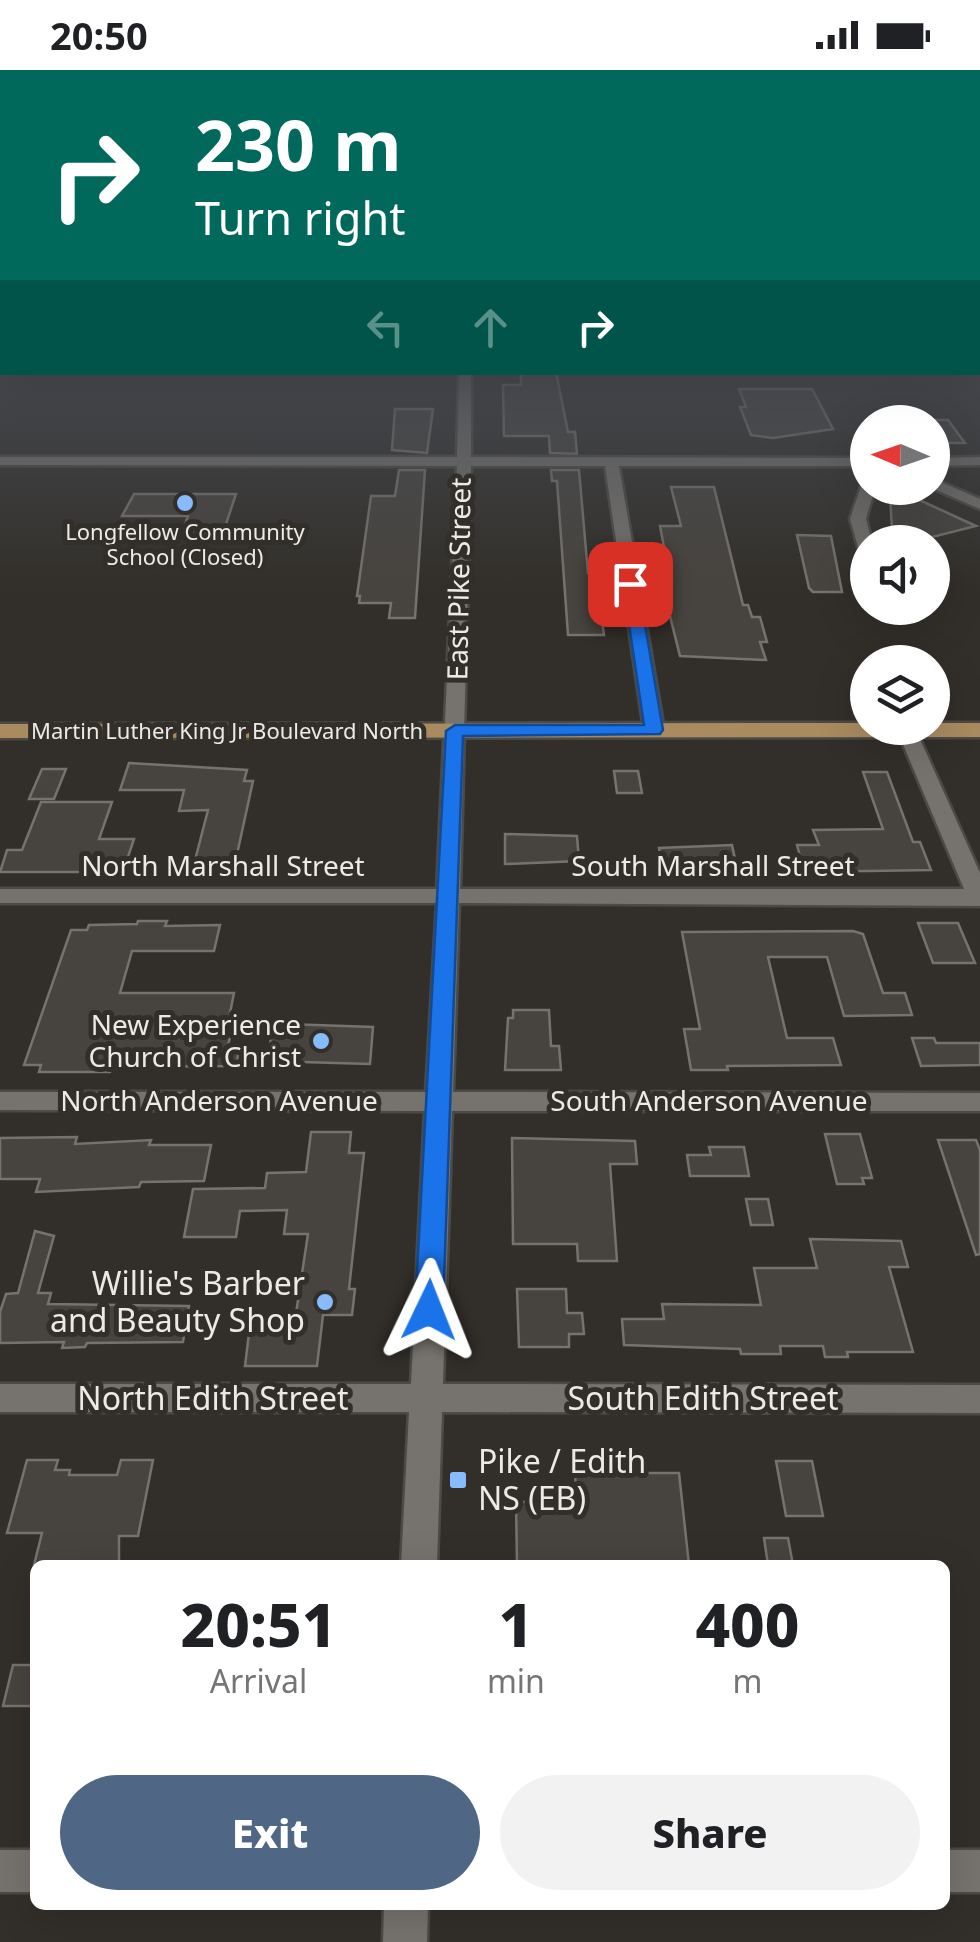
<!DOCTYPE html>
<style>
:root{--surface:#fff;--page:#f2f2f2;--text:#202124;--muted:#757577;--accent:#4f6685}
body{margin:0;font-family:"Noto Sans",sans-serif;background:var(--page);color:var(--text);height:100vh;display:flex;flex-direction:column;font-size:38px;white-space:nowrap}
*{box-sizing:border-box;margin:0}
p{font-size:32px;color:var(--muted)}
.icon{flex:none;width:55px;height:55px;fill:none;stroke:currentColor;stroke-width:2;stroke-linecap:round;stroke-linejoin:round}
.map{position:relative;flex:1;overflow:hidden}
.panel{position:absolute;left:30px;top:1490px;width:920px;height:350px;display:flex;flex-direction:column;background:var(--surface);border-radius:15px;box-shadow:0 10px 40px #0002}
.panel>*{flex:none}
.guide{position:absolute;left:0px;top:0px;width:980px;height:305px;box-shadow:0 10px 40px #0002;background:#00695c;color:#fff;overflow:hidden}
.needle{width:65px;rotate:272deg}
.tools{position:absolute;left:850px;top:335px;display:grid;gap:20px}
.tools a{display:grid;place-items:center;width:100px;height:100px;border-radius:50%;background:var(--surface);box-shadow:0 10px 40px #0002;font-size:50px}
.pin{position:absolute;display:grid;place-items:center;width:85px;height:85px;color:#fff;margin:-42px;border-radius:20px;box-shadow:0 5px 15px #0006}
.me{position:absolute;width:110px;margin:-55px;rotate:2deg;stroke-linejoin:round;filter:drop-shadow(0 0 8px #0008)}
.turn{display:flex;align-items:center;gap:35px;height:210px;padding:0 30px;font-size:45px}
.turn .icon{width:130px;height:130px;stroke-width:2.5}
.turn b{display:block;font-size:70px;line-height:85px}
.lanes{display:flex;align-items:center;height:95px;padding:0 30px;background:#0003;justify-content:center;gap:50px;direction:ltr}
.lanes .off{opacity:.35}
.eta{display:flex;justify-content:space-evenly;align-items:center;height:170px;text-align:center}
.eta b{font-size:60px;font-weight:800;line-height:70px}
.button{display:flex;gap:20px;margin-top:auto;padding:20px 30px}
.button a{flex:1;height:115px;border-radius:60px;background:var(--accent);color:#fff;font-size:40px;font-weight:800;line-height:115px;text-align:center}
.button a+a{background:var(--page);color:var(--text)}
.status{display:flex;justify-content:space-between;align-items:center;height:70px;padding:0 50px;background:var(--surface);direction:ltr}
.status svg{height:28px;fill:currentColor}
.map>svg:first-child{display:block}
</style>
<div class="status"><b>20:50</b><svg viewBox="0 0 49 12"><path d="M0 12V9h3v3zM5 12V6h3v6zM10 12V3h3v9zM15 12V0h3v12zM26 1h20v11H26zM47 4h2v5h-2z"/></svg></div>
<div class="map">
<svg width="980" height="1872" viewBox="0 0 980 1872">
<rect width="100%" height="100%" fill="#322f2a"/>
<g fill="#47433e" stroke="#76726d" stroke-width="2.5">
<path d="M 521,302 L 556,302 L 568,362 L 575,362 L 577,384 L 550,383 L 549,366 L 504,366 L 503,315 L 521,315 Z"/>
<path d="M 739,319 L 812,319 L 833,359 L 773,368 L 751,365 L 740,337 L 746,337 Z"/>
<path d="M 395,339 L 433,339 L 427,383 L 392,380 Z"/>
<path d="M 932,350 L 948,350 L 965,373 L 932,373 Z"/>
<path d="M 399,400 L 425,400 L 415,548 L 389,548 L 391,533 L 359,533 L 360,526 L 357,526 L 371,426 L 395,426 Z"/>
<path d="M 551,400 L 579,400 L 588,503 L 596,503 L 604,565 L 568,565 L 557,411 L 552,411 Z"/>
<path d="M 671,417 L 714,417 L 743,535 L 748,535 L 752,547 L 760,547 L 767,572 L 760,572 L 766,590 L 680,586 L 668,538 L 666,509 L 670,509 L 660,456 L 681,456 Z"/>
<path d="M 902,422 L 976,456 L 924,469 L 926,472 L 900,472 L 892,459 L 890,425 Z"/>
<path d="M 134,424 L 236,424 L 222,466 L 188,466 L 190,459 L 183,459 L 188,446 L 122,446 Z"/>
<path d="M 797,465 L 831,466 L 842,522 L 813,522 L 809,518 Z"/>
<path d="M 129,693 L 247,700 L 244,711 L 253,711 L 234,798 L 193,798 L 208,740 L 179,741 L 184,720 L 120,720 Z"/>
<path d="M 42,699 L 66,699 L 54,729 L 29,729 Z"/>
<path d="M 614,701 L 638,701 L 642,723 L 617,723 Z"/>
<path d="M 863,702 L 887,702 L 913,772 L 920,772 L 931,800 L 804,802 L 797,775 L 819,775 L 813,760 L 883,759 Z"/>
<path d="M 41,732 L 112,732 L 99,769 L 134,769 L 123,802 L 0,802 L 7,780 L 22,780 Z"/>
<path d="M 505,764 L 577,766 L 579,791 L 505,794 Z"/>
<path d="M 732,775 L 739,807 L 663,802 L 659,778 Z"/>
<path d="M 138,851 L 167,851 L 165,856 L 220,855 L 214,881 L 132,881 L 120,923 L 234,923 L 225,968 L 230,968 L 228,975 L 240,975 L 236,996 L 111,997 L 110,1002 L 39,1002 L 41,995 L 24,995 L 71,860 L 87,860 L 89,855 L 137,854 Z"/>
<path d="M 918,853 L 958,853 L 975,893 L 933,893 Z"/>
<path d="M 853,861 L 863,864 L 883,923 L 905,923 L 912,945 L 844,946 L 827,887 L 768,887 L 787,968 L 833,968 L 841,995 L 727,996 L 728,1000 L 691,1000 L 684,959 L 700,959 L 682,862 Z"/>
<path d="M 513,940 L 549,940 L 551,976 L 559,976 L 561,1000 L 505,1000 L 508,948 L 513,948 Z"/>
<path d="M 286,954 L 373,957 L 370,994 L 267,991 L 273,957 L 285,957 Z"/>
<path d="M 912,968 L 934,968 L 936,973 L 980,973 L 980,995 L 921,996 Z"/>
<path d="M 311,1062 L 351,1062 L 349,1083 L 364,1083 L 349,1219 L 355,1219 L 352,1245 L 323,1245 L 317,1296 L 245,1296 L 249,1263 L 293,1263 L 308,1164 L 284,1164 L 287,1140 L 240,1141 L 236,1167 L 184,1167 L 193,1119 L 265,1118 L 267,1103 L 306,1102 Z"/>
<path d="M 825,1064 L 860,1064 L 872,1108 L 862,1108 L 864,1114 L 837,1114 Z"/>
<path d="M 77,1067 L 75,1074 L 151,1070 L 149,1075 L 211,1075 L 204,1111 L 141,1112 L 139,1117 L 36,1122 L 40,1109 L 0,1109 L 0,1068 Z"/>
<path d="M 512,1068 L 635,1071 L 637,1094 L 610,1094 L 617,1191 L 578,1191 L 577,1174 L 513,1174 Z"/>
<path d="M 938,1070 L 976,1070 L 980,1080 L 980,1184 L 976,1185 Z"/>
<path d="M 709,1077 L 744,1077 L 749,1106 L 690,1106 L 687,1085 L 711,1085 Z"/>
<path d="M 746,1129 L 768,1129 L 773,1155 L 751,1155 Z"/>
<path d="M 35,1161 L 54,1166 L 38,1223 L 51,1223 L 48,1234 L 189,1236 L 183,1272 L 87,1273 L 85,1277 L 62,1278 L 64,1272 L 0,1273 L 0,1242 L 6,1224 L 18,1223 Z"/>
<path d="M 810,1169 L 901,1171 L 908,1197 L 889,1197 L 913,1282 L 847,1282 L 848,1287 L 825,1287 L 823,1276 L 780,1276 L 781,1284 L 741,1284 L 740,1279 L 624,1275 L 622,1249 L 664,1249 L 662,1234 L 761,1235 L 754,1198 L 817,1198 Z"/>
<path d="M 517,1219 L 566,1219 L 567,1243 L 582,1243 L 584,1264 L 569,1264 L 569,1277 L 519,1277 Z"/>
<path d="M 27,1390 L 58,1390 L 55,1400 L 70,1400 L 69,1405 L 117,1405 L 121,1390 L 153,1390 L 138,1466 L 119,1466 L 119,1495 L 34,1495 L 42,1463 L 7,1463 Z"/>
<path d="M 776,1391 L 812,1391 L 823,1446 L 786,1446 Z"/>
<path d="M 575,1403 L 679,1403 L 689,1495 L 517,1495 L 516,1432 L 577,1432 Z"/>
<path d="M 764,1468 L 788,1468 L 793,1495 L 768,1495 Z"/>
<path d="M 13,1595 L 35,1595 L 35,1636 L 3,1636 Z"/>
</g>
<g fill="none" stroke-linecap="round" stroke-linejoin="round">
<defs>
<g id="minor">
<path d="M 459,302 L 471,302 L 471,387 L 868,388 L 868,396 L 619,396 L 664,660 L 654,666 L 644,660 L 605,396 L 471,396 L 460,819 L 964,819 L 897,660 L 915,658 L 980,803 L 980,836 L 459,833 L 453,1022 L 980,1023 L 980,1041 L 452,1041 L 443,1314 L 980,1315 L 980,1343 L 442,1342 L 437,1495 L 401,1495 L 409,1342 L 0,1342 L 0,1314 L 411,1314 L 425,1041 L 0,1040 L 0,1022 L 426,1022 L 437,833 L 0,833 L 0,819 L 437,819 L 457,396 L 0,395 L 0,387 L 457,387 Z"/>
<path d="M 980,387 L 980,395 L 932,396 L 932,388 Z"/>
<path d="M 932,408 L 980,429 L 980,439 L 932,418 Z"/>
<path d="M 868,412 L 868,418 L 875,418 L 866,449 L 872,472 L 868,472 L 868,489 L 860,484 L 850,449 L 861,416 Z"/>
<rect x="0" y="1780" width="35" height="42"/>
<rect x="945" y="1780" width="35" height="42"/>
<path d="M 384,1835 L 428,1835 L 427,1872 L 383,1872 Z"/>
</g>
<path id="major" d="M 868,653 L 868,658 L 932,658 L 932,653 L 980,653 L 980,667 L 0,668 L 0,654 Z"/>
</defs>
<use href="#minor" stroke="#4c4a46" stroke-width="5"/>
<use href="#major" stroke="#4c4a46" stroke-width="5"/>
<use href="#minor" fill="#76726d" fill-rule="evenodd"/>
<use href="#major" fill="#aa8b5f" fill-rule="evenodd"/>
</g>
<linearGradient id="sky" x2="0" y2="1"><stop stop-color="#1c1a17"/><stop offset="0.49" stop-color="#494d55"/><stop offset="1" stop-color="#494d55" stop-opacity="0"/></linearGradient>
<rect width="980" height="519" fill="url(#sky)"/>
<path fill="#1a73e8" stroke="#114b97" stroke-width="2.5" d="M 630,510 L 638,514 L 663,660 L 660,664 L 463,666 L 443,1240 L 439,1249 L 429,1252 L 419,1249 L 415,1240 L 446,661 L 455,655 L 644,655 L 623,514 Z"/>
<g fill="#88bbfc" stroke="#322f2a" stroke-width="4">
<circle cx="185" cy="433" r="10"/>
<circle cx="321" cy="971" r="10"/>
<circle cx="325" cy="1232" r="10"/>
<rect x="448" y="1400" width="20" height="20" rx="5"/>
</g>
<g text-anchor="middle" stroke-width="10" stroke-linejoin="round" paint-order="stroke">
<g font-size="22" fill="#eceae7" stroke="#322f2a">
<text x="185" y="470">Longfellow Community<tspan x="185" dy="25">School (Closed)</tspan></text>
</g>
<g font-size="22" fill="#eceae7" stroke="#322f2a">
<text x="227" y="669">Martin Luther King Jr Boulevard North</text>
</g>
<g font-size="28" fill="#eceae7" stroke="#322f2a">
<text transform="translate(459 509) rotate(-89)" y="10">East Pike Street</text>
<text x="223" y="806">North Marshall Street</text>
<text x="713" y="806">South Marshall Street</text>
<text x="219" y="1041">North Anderson Avenue</text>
<text x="709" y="1041">South Anderson Avenue</text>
</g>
<g font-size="28" fill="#eceae7" stroke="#322f2a" text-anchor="end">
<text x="301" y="965">New Experience<tspan x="301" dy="32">Church of Christ</tspan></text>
</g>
<g font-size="32" fill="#eceae7" stroke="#322f2a" text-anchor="end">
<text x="305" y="1225">Willie's Barber<tspan x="305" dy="37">and Beauty Shop</tspan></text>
<text x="478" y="1403" text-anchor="start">Pike / Edith<tspan x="478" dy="37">NS (EB)</tspan></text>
</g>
<g font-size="32" fill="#eceae7" stroke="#322f2a">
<text x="213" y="1340">North Edith Street</text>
<text x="703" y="1340">South Edith Street</text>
</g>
</g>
</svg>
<div class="tools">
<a><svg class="needle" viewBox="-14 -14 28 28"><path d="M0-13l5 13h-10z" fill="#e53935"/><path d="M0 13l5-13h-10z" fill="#757577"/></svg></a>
<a><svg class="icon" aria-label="sound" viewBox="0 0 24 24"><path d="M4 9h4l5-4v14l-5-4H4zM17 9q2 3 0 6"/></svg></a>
<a><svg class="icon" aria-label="layers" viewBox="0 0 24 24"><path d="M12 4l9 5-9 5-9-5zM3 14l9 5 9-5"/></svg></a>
</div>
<div class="pin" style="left:630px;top:514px;background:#d93025"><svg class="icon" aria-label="arrive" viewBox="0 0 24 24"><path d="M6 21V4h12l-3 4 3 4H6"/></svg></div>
<svg class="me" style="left:429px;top:1240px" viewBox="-20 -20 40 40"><path d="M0-17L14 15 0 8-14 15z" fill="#1a73e8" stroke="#fff" stroke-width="4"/></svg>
<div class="guide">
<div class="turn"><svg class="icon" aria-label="right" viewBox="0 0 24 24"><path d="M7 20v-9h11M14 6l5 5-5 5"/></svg><div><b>230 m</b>Turn right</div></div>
<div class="lanes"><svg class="icon off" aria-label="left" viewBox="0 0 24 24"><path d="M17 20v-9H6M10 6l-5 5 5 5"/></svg><svg class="icon off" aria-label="ahead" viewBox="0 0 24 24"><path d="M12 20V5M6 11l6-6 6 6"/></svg><svg class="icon" aria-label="right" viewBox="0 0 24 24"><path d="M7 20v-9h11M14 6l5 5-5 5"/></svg></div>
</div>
<section class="panel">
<div class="eta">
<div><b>20:51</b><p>Arrival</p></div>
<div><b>1</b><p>min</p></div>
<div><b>400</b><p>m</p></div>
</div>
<div class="button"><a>Exit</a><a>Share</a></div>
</section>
</div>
